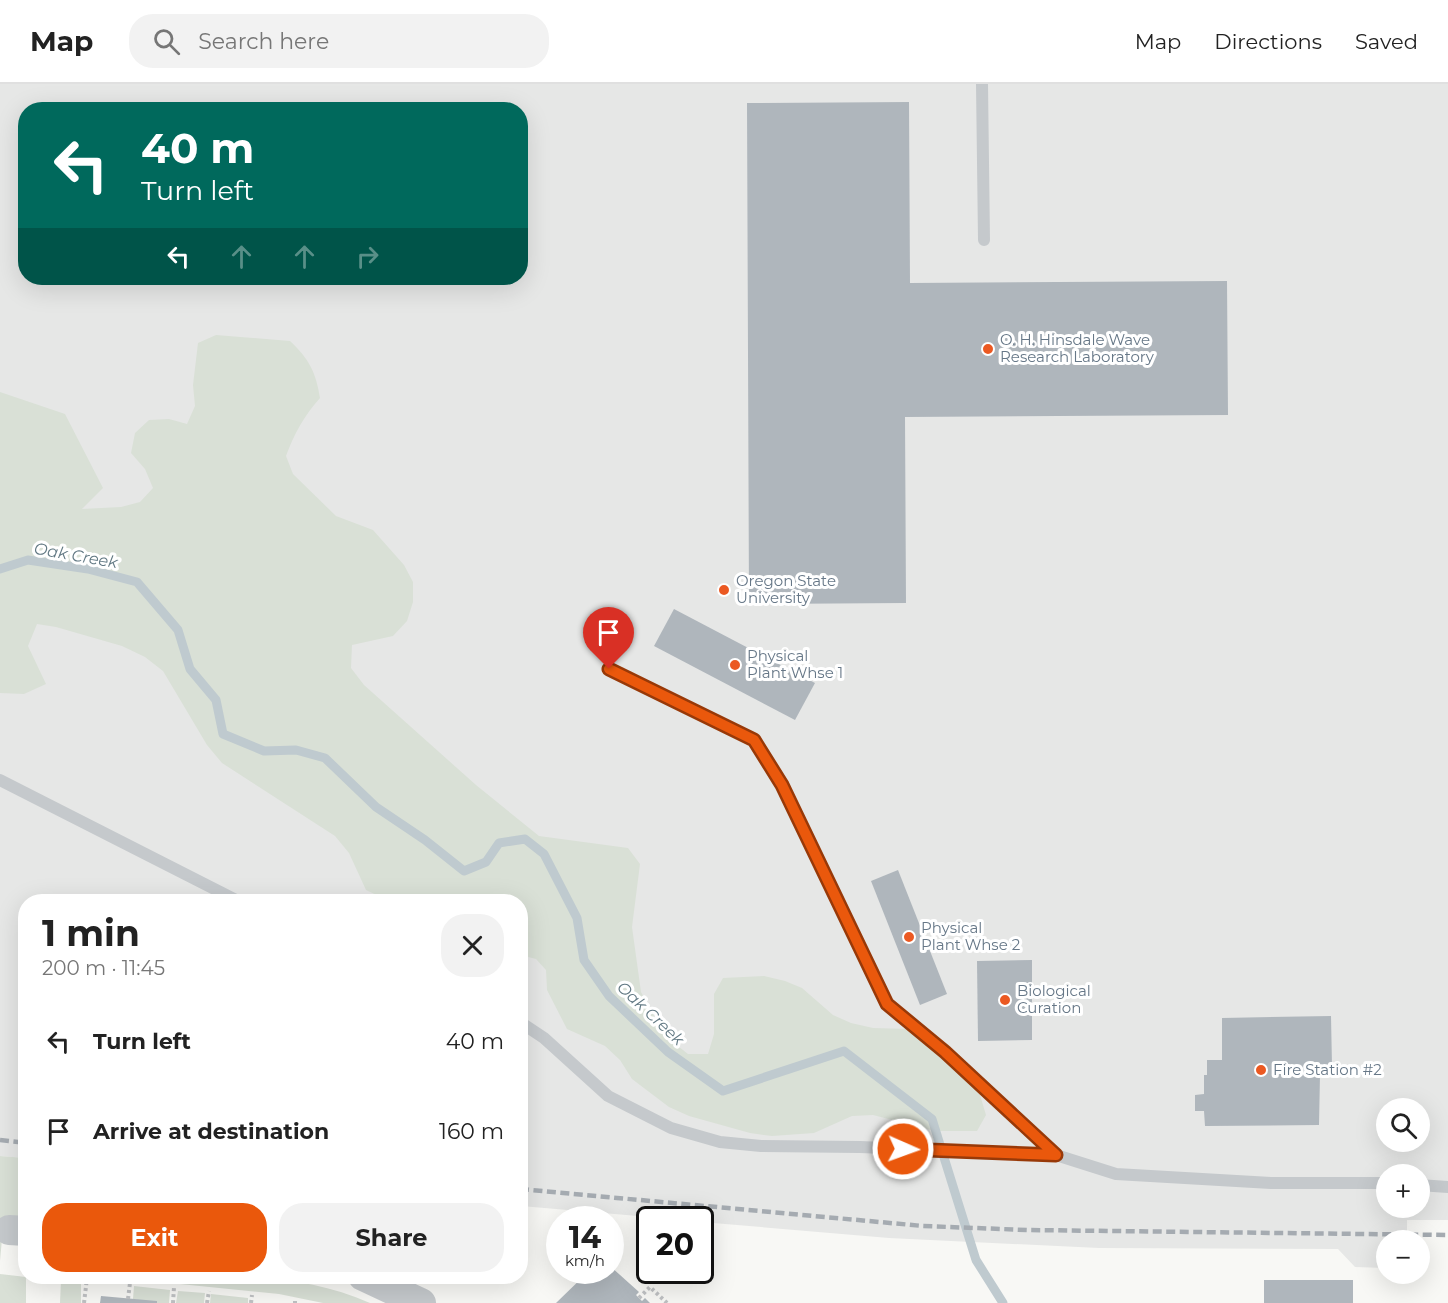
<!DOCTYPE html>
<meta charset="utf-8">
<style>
:root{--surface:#fff;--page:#f2f2f2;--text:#222;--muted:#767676;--line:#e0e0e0;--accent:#ea580c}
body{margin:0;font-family:Montserrat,sans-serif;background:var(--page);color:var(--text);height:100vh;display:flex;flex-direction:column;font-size:22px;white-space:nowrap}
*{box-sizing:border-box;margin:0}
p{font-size:20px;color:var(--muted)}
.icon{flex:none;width:33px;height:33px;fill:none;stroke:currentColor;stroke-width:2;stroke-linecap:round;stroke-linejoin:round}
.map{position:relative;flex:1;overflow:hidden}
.sheet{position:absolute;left:18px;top:810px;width:510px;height:390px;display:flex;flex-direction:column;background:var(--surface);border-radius:24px;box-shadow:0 6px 24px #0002}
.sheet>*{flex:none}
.banner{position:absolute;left:18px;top:18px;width:510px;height:183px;border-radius:24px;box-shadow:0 6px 24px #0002;background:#00695c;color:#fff;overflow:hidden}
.fabs{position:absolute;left:1376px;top:1014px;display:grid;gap:12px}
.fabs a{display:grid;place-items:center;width:54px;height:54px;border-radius:50%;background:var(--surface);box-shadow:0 6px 24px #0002;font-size:30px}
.speed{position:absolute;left:546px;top:1122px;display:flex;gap:12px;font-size:30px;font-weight:700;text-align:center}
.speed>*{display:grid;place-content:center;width:78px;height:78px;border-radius:50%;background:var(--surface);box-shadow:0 6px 24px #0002;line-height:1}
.speed small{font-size:15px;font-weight:400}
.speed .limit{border:3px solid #111;border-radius:9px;background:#fff;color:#111}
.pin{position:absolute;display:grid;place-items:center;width:51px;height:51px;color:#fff;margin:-62px -26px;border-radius:50% 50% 50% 0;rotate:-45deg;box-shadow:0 0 6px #0007}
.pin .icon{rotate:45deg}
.me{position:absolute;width:66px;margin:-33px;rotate:92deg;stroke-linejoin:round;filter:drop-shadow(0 0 4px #0008)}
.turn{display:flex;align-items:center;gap:21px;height:126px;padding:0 24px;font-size:27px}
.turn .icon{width:78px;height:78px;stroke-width:2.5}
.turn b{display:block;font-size:42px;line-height:51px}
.lanes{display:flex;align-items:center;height:57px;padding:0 24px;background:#0003;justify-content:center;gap:30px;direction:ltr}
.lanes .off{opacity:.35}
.round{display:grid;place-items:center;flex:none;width:63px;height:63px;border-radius:24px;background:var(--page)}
.overview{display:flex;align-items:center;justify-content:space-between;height:102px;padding:0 24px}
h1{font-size:36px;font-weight:700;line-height:45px}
.cta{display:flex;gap:12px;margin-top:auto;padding:12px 24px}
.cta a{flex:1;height:69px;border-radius:24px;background:var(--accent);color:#fff;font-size:24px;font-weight:700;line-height:69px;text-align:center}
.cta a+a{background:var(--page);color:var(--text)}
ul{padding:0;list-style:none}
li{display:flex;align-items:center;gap:18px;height:90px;padding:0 24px}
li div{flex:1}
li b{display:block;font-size:22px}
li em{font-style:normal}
header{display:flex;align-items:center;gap:36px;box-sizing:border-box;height:84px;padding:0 30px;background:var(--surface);border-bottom:2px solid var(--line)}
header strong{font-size:28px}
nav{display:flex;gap:33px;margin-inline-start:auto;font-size:21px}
.search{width:420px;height:54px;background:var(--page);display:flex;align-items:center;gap:15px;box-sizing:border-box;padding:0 21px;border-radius:24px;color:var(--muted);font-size:22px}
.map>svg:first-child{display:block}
</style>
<header>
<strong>Map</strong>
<div class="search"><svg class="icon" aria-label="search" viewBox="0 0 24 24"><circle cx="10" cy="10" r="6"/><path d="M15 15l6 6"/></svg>Search here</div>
<nav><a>Map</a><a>Directions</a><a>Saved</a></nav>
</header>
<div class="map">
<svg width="1448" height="1219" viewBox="0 0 1448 1219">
<rect width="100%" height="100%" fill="#f8f8f5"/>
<path fill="#e6e7e6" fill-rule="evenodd" d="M 0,0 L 1448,0 L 1448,1136 L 1407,1136 L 1407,1156 L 1386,1156 L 1386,1184 L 1355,1183 L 1338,1165 L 1099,1164 L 889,1154 L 701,1138 L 700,1136 L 673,1135 L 521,1122 L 520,818 L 26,818 L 25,1074 L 0,1072 ZM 26,26 L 520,26 L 520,194 L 26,194 ZM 1386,1024 L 1419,1024 L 1419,1058 L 1386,1058 ZM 1386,1090 L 1419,1090 L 1419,1124 L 1386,1124 Z"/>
<g fill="#d9e0d6">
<path d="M 216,251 L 290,257 C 309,275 316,288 320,314 C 304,332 294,350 286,372 L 293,390 L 336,432 L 373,446 L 404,481 L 413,498 L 413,518 L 407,537 L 393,552 L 352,561 L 351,584 L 364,601 L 476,701 L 539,752 L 628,764 L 640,780 L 632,843 L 641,908 L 659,941 L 673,958 L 688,970 L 708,970 L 714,950 L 714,910 L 723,894 L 764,892 L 785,897 L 802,904 L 833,931 L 851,939 L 873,944 L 910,945 L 948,960 L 975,994 L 986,1031 L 977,1047 L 935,1047 L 873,1031 L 852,1032 L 814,1049 L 772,1052 L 750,1049 L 689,1032 L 669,1023 L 632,995 L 620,976 L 605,962 L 567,945 L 547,906 L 546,886 L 536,875 L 521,871 L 520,818 L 389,817 L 366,806 L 349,769 L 335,752 L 222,679 L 207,661 L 163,587 L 145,573 L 122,562 L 56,543 L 37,540 L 28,562 L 46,600 L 24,610 L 0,609 L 0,308 L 65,330 L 103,404 L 82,425 L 121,423 L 140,418 L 153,404 L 145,385 L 131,369 L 135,349 L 149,336 L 169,335 L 187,340 L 195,322 L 193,301 L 198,259 Z"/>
<path d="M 0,1072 L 26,1074 L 25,1133 L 4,1133 L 0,1177 Z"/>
<path d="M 0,1190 L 26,1193 L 26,1219 L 0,1219 Z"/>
<path d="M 111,1193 C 198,1192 288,1183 370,1219 L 323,1219 L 279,1210 Z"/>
<path d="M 61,1196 L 81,1196 L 81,1219 L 60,1219 Z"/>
<path d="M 134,1202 L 170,1206 L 169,1219 L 154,1219 L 133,1215 Z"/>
<path d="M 178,1207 L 205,1209 L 204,1219 L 176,1219 Z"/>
<path d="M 211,1210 L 248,1214 L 248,1219 L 210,1219 Z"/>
</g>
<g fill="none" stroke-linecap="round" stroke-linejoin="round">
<path stroke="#bfcacf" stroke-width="9" d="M 0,485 L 28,476 L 88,485 L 137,498 L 178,546 L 190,585 L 216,616 L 223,650 L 264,667 L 296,666 L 325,674 L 376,723 L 425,756 L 464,787 L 486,778 L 499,759 L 525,755 L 544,770 L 577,834 L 584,876 L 609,912 L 668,968 L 723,1007 L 844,967 L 932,1035 L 976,1176 L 1003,1219"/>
</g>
<g fill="#afb6bc">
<path d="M 909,18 L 910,199 L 1227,197 L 1228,331 L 905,333 L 906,519 L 749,520 L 747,19 Z"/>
<path d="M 674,525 L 815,599 L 795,636 L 654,562 Z"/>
<path d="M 898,786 L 947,910 L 920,921 L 871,797 Z"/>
<path d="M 1032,876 L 1032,956 L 978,957 L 977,877 Z"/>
<path d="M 1331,932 L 1332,982 L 1315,982 L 1315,990 L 1320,991 L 1319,1041 L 1205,1042 L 1204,1027 L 1195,1027 L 1195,1011 L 1204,1010 L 1204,991 L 1207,991 L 1207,976 L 1222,976 L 1222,934 Z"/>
<path d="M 610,1182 L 639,1208 L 636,1211 L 642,1217 L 645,1214 L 650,1219 L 556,1219 L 589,1187 L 594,1192 L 599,1186 L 610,1186 Z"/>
<rect x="1264" y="1196" width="89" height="23"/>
<path d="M 101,1212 L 157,1217 L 157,1219 L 100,1219 Z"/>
</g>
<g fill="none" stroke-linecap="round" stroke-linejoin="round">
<g stroke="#bfc1c3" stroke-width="4" stroke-dasharray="3 3" stroke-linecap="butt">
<path d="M 639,1214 L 650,1203 L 667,1219"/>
<path d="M 128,1215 L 130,1199"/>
<path d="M 84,1219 L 87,1194"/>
<path d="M 173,1219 L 174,1203"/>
<path d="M 207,1219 L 209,1207"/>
<path d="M 251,1219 L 252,1211"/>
<path d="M 295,1219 L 295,1217"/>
</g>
<g stroke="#c5c9cc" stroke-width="12">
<path d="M 982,0 L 984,156"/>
<path d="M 609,585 L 754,656 L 782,701 L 887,920 L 945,968 L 1056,1071 L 1116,1090 L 1271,1099 L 1386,1099"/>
<path d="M 0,696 L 240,818"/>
<path d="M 520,938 L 544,954 L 608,1012 L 671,1044 L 720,1058 L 761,1062 L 860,1063 L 1056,1071"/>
<path d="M 1419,1101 L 1448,1103"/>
</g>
<g stroke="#c5c9cc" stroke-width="30">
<path d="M 9,1146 L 26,1147"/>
<path d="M 363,1192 L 421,1219"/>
</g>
<g stroke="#a5abb1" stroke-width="4.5" stroke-dasharray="9 4.5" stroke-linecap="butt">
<path d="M 0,1056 L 26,1059"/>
<path d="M 520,1105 L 923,1142 L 1027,1146 L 1448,1151"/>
</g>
</g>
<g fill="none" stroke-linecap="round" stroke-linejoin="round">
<defs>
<path id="route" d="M 609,585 L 754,656 L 782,701 L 887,920 L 945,968 L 1056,1071 L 903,1065"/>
</defs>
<use href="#route" stroke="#983908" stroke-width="15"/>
<use href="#route" stroke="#ea580c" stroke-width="10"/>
</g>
<g fill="#eb5922" stroke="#fff" stroke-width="2">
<circle cx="988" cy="265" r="6"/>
<circle cx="724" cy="506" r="6"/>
<circle cx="735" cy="581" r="6"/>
<circle cx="909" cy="853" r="6"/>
<circle cx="1005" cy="916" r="6"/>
<circle cx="1261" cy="986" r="6"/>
</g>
<g text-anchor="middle" stroke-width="6" stroke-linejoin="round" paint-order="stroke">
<g font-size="15" fill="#667787" stroke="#fff" text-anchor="start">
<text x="1000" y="261">O. H. Hinsdale Wave<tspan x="1000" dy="17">Research Laboratory</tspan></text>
<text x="736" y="502">Oregon State<tspan x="736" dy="17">University</tspan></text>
<text x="747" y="577">Physical<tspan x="747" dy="17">Plant Whse 1</tspan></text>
<text x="921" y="849">Physical<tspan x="921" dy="17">Plant Whse 2</tspan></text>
<text x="1017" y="912">Biological<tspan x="1017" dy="17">Curation</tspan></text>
<text x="1273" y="991">Fire Station #2</text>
</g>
<g font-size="16" font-style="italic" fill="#617883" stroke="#fff">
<text transform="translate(76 471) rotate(10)" y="6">Oak Creek</text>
<text transform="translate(651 929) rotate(43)" y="6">Oak Creek</text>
</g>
</g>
</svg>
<div class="fabs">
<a><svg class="icon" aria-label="search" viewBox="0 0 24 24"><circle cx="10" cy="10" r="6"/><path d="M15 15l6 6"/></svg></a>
<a>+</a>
<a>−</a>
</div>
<div class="speed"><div>14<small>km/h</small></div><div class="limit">20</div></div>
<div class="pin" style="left:609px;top:585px;background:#d93025"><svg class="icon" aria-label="arrive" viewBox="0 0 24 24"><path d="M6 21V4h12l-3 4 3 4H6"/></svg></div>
<svg class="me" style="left:903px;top:1065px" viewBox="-20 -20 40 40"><circle r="17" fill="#ea580c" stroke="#fff" stroke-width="3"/><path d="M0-11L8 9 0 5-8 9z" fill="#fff"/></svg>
<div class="banner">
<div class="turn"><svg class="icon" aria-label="left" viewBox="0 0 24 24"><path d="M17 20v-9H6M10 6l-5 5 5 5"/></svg><div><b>40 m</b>Turn left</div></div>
<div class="lanes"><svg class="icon" aria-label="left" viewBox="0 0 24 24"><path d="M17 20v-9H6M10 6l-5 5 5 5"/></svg><svg class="icon off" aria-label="ahead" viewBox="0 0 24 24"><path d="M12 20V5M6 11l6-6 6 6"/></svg><svg class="icon off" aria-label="ahead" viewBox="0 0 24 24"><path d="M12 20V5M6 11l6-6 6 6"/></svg><svg class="icon off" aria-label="right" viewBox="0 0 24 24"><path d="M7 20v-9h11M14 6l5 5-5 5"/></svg></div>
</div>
<section class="sheet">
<div class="overview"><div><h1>1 min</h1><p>200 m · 11:45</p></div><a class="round"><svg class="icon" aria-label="close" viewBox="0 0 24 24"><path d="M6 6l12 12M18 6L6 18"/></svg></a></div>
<ul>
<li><svg class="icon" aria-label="left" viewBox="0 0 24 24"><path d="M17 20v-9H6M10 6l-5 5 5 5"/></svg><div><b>Turn left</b></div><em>40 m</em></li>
<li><svg class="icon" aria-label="arrive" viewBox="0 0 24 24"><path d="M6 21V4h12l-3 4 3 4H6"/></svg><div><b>Arrive at destination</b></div><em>160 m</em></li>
</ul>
<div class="cta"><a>Exit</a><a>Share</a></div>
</section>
</div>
